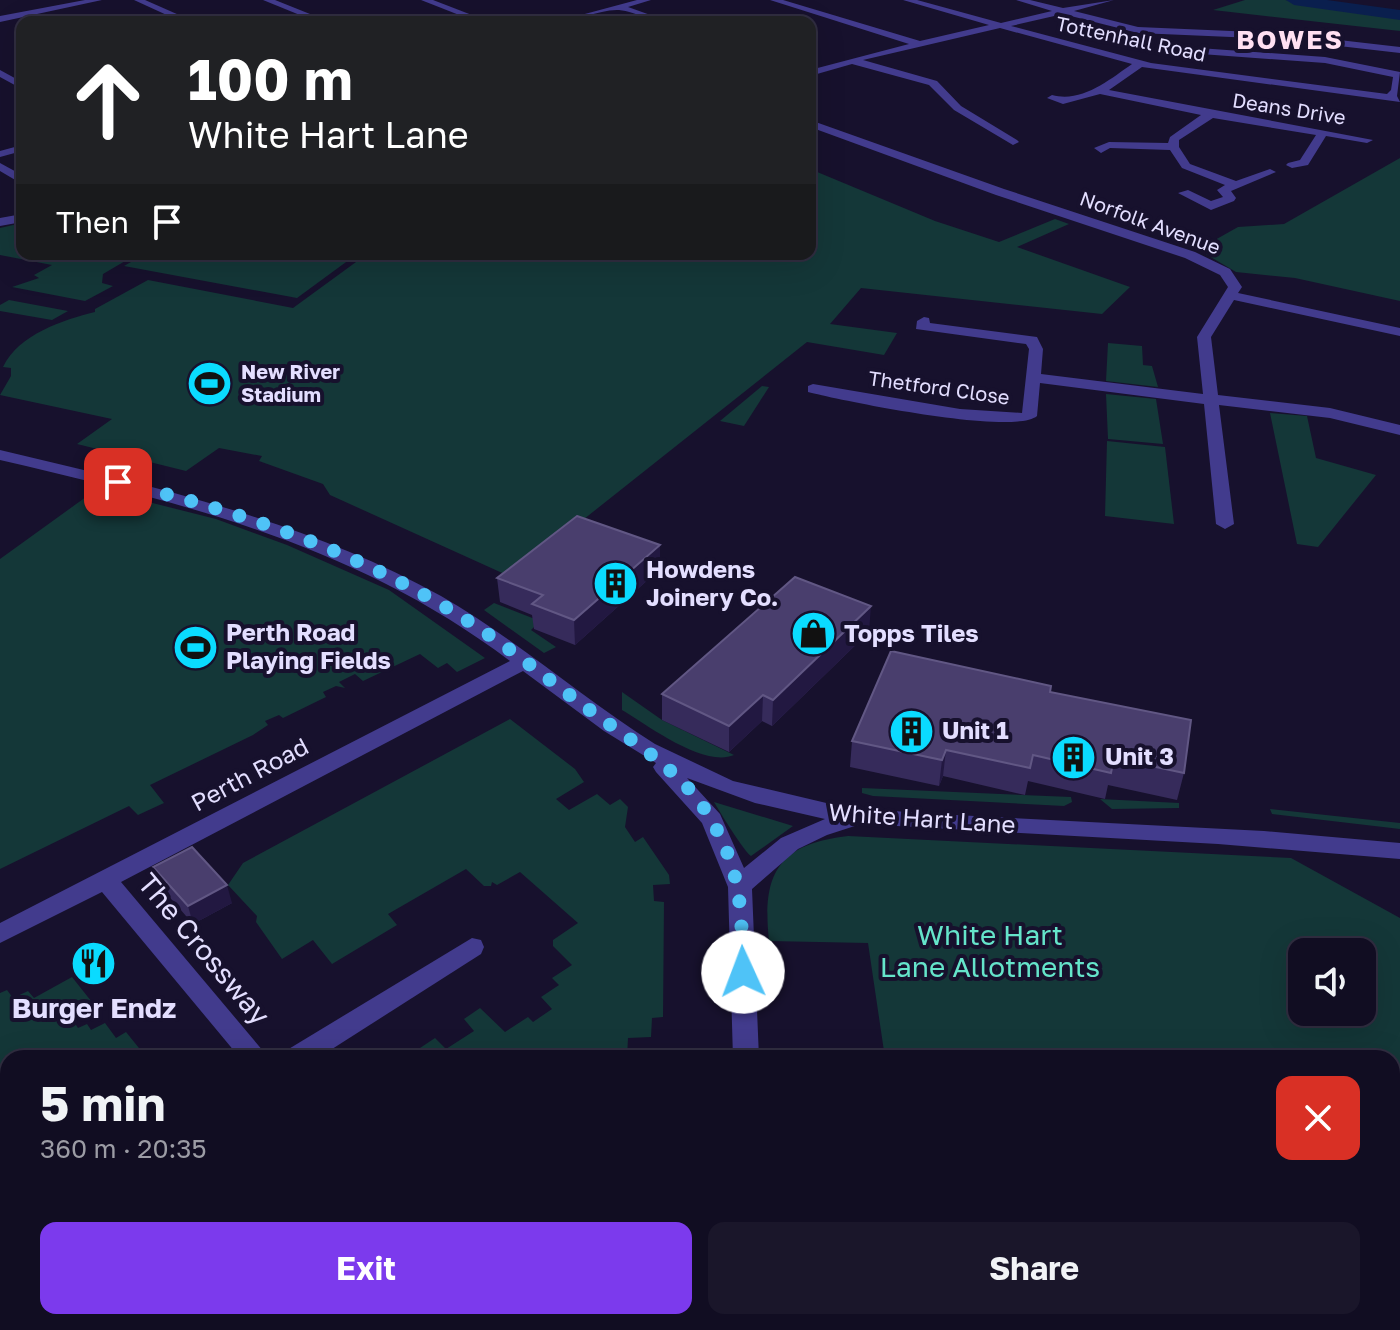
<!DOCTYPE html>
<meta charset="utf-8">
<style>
:root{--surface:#110d22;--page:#1a162a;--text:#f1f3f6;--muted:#9c9ca5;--line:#302d40;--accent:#7c3aed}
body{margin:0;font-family:"Golos Text",sans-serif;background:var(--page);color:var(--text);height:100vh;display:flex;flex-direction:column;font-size:30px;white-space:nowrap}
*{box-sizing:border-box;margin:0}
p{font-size:26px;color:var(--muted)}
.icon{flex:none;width:44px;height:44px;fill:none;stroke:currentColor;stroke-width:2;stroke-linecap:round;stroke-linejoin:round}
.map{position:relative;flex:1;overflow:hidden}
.sheet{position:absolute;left:0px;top:1050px;width:1400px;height:280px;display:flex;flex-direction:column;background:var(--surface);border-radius:24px 24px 0 0;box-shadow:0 8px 32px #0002,0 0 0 2px var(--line)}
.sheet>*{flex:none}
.top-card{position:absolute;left:16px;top:16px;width:800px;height:244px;border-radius:16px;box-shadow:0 8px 32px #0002,0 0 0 2px var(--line);background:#202124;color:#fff;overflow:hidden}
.controls{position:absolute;left:1288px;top:938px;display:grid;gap:16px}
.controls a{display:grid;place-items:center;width:88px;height:88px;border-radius:16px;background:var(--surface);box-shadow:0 8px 32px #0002,0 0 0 2px var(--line);font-size:40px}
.pin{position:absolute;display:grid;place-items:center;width:68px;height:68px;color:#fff;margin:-34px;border-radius:16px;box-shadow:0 4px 12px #0006}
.me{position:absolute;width:88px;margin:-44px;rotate:358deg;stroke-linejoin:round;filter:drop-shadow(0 0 6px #0008)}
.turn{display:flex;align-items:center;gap:28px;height:168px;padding:0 40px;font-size:36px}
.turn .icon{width:104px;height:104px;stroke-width:2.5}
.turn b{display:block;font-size:56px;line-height:68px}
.then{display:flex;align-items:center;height:76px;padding:0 40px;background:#0003;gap:16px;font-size:30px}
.round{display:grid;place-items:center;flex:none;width:84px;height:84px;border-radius:16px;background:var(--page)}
.overview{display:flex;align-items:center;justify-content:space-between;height:136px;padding:0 40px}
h1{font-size:48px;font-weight:700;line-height:60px}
.button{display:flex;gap:16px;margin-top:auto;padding:16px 40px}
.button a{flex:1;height:92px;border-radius:16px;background:var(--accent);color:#fff;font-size:32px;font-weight:700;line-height:92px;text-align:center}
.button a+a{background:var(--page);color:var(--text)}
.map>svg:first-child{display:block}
</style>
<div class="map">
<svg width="1400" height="1330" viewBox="0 0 1400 1330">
<rect width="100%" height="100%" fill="#17112d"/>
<g fill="#143738" fill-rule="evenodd">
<path d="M 1245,0 L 1285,0 L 1400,16 L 1400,31 L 1213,10 Z"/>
<path d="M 1400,158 L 1400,301 L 1295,278 L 1236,272 L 1204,253 L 1206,245 L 1238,227 L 1284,224 Z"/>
<path d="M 810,169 L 935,221 L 999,242 L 1055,219 L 1069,224 L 1017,247 L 1130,287 L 1102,314 L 861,288 L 830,324 L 897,333 L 884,355 L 807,342 L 511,577 L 330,495 L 323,484 L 259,461 L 262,456 L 219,448 L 186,471 L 77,444 L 112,419 L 0,395 L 11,376 L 11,368 L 3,367 C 19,334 63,320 95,312 L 95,309 L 148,280 L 293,308 L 367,254 L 810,254 Z"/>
<path d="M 22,223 L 22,254 L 137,254 L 103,274 L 102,283 L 113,286 L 85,301 L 12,287 L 39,278 L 34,275 L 52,265 L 0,255 L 0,228 Z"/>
<path d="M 145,254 L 357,254 L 297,298 L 124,266 Z"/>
<path d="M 9,300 L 68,311 L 52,320 L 0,311 L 0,305 Z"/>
<path d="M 1108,343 L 1142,346 L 1143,365 L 1152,366 L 1158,387 L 1106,381 Z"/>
<path d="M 762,386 L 769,387 L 744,426 L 720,421 Z"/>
<path d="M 1106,394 L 1156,399 L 1163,444 L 1108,439 Z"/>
<path d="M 1270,413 L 1307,416 L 1316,458 L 1376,475 L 1318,547 L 1297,544 Z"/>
<path d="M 1107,441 L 1165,447 L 1174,524 L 1105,516 Z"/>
<path d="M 97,489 L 216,519 L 287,545 L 389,590 L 485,658 L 457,672 L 447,663 L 438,668 L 420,654 L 363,681 L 355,674 L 339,682 L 345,688 L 336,686 L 323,692 L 326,697 L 283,718 L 279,715 L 265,721 L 268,725 L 253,735 L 150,785 L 164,803 L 138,815 L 129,806 L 0,869 L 0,559 Z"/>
<path d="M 494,603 L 540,621 L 531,630 L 556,647 L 544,653 L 484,610 Z"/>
<path d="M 622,692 L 662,720 L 734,755 C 704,768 649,726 622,710 Z"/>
<path d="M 510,719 L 575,769 L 584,782 L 556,799 L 569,810 L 597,794 L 610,805 L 620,799 L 628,807 L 625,827 L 635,842 L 643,837 L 669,875 L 670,884 L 653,885 L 654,901 L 664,902 L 663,1017 L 652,1018 L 651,1037 L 628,1038 L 627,1058 L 656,1058 L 405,1058 L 435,1038 L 446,1049 L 474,1031 L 464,1019 L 480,1008 L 505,1032 L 528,1017 L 533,1022 L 552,1009 L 541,997 L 559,985 L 552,978 L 572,965 L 553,946 L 553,940 L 578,923 L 520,872 L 497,885 L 492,882 L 491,886 L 484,886 L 466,869 L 388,914 L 397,925 L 332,964 L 313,940 L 282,959 L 256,922 L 257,916 L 228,885 L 243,863 Z"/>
<path d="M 862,788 L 1071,797 L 1072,802 L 1064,806 L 873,796 L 862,793 Z"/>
<path d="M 1100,799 L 1179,803 L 1179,808 L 1112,809 Z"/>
<path d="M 714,802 L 793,826 L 751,856 C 745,853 719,811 714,802 Z"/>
<path d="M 1270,809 L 1400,823 L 1400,829 L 1272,814 Z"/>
<path d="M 848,836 L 1291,858 L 1400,918 L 1400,1330 L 981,1330 L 977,1322 L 1392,1322 L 1392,1058 L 885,1058 L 868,943 L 769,941 C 762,875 777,844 848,836 ZM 1302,952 L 1362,952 L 1362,1012 L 1302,1012 Z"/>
<path d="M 72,977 L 99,1011 L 74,1022 L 78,1028 L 87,1024 L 91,1030 L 105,1023 L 116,1038 L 126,1032 L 147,1058 L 8,1058 L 8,1117 L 0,1121 L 0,993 L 7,990 L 13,998 L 28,991 L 34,998 Z"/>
</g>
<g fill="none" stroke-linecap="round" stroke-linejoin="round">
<path fill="#0a1f4e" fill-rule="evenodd" d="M 1286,0 L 1327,0 L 1400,10 L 1400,20 L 1294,5 Z"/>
<g fill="#423b8d" fill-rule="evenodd">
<path d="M 85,0 L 102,0 L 0,22 L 0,16 Z"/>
<path d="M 134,0 L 145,0 L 195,22 L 182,22 Z"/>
<path d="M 263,0 L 275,0 L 330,22 L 317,22 Z"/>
<path d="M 421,0 L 433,0 L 490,22 L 477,22 Z"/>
<path d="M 637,0 L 651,0 L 628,7 L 670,22 C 651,22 637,12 619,10 C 599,9 577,22 555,22 Z"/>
<path d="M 770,0 L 783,0 L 920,41 L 989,25 L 903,0 L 917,0 L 1001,23 L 1052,11 L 1016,0 L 1030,0 L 1063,8 L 1114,0 L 1074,11 L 1138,27 L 1278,33 L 1400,47 L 1400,53 L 1278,39 L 1138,33 L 1063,14 L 1011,26 L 1151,63 L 1387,94 L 1391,90 L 1393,77 L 1325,63 L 1201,54 L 1193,60 L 1188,57 L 1199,48 L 1325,57 L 1400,72 L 1397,96 L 1400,102 L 1142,67 L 1109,90 L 1373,140 L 1367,143 L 1326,136 L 1308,165 L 1292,168 L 1286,165 L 1288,163 L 1300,160 L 1316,135 L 1213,118 L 1179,140 L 1179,147 L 1190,164 L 1236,181 L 1270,169 L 1276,172 L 1231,191 L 1236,198 L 1234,201 L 1211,210 L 1178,193 L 1188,190 L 1211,201 L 1223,197 L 1217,190 L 1225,185 L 1182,168 L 1170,150 L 1110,148 L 1101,153 L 1094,148 L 1109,142 L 1168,143 L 1170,137 L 1201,115 L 1100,94 L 1063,104 L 1047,98 L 1052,95 C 1082,103 1109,80 1132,64 L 1000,28 L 863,60 L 937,81 L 961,106 L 1017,140 L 1019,142 L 1013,145 L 954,110 L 929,85 L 852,64 L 810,76 L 810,70 L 909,44 Z"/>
<path d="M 0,70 L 22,82 L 22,89 L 0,77 Z"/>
<path d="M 810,120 L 1004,189 L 1195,252 L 1230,269 L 1242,287 L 1238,293 L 1400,328 L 1400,336 L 1234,300 L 1211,337 L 1218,395 L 1330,408 L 1400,425 L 1400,435 L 1330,418 L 1219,405 L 1234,524 L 1225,529 L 1216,524 L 1204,404 L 1040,383 L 1037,416 C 1014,436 843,401 808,392 L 808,386 L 813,384 L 960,409 L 1022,413 L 1029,349 L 1026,344 L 916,329 L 917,321 L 924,317 L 929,318 L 930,323 L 1037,337 L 1043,349 L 1041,374 L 1203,394 L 1197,337 L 1228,287 L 1220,275 L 1185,258 L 996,195 L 810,127 Z"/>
<path d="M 22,145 L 22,151 L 0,157 L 0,151 Z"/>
<path d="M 0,163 L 22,175 L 22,184 L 0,171 Z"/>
<path d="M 22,214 L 22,222 L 0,226 L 0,218 Z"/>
<path d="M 0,450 C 152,486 304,520 441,596 C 516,639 582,698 655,744 L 733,781 L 839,806 L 917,813 L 1264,831 L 1400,843 L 1400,859 L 1218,844 L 861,824 L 827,835 L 798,849 L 752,889 L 759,1058 L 733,1058 L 728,887 L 702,823 L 656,772 L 653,767 L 656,763 L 604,731 L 523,671 L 121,882 L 269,1058 L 240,1058 L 102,892 L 0,943 L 0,923 L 510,661 C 357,545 184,503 0,460 ZM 687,778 L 755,803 L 825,819 L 781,838 L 744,868 L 720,814 Z"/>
<path d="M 472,938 L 481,940 L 484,947 L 481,954 L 318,1058 L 283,1058 L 287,1050 Z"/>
<path d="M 354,1322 L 390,1322 L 386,1330 L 350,1330 Z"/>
<path d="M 751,1322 L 783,1322 L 785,1330 L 753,1330 Z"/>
</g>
</g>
<g fill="#362b5b">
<path d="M 660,569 L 575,645 L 534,629 L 532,615 L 500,602 L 497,578 Z"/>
<path d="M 869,632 L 772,726 L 762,721 L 729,752 L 662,720 L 662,694 Z"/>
<path d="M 1050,692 L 1184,773 L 1177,800 L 1108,785 L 1105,799 L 1028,781 L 1025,795 L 943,776 L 939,786 L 850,767 L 852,741 Z"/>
<path d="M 153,867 L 232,903 L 193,924 L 159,885 Z"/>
</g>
<g fill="#221841">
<path d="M 660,545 L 660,569 L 575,645 L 574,620 Z"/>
<path d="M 871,606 L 869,632 L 772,726 L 773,700 Z"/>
<path d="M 763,695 L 762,721 L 729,752 L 729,726 Z"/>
<path d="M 946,750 L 943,776 L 939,786 L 942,760 Z"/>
<path d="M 227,885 L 232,903 L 193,924 L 188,906 Z"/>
</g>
<g fill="#493e6d" stroke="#615784" stroke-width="2">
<path d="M 577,516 L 660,545 L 574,620 L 532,604 L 543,595 L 497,578 Z"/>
<path d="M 795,577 L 871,606 L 773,700 L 763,695 L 729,726 L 662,694 Z"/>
<path d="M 891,651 L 1051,686 L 1050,692 L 1191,720 L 1184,773 L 1114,758 L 1111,773 L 1033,755 L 1030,768 L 946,750 L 942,760 L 852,741 Z"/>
<path d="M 192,847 L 227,885 L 188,906 L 153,867 Z"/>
</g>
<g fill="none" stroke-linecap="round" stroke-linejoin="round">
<path stroke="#4fc3f7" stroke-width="14" stroke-dasharray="0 25.2" d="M 118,482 C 239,511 354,550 460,616 C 504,643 545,677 587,708 C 631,741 685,772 712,821 C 743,875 741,913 743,972"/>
</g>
<defs>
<symbol id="stadium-disc" viewBox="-11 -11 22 22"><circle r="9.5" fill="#0adbff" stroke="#17112d"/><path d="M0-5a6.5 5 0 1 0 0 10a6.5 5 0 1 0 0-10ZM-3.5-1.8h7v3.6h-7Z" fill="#111"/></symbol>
<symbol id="building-disc" viewBox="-11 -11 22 22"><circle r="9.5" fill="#0adbff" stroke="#17112d"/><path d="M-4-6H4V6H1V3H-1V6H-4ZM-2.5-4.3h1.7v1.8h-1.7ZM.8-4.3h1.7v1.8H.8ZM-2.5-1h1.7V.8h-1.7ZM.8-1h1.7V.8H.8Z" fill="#111"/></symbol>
<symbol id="shop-disc" viewBox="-11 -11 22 22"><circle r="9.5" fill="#0adbff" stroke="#17112d"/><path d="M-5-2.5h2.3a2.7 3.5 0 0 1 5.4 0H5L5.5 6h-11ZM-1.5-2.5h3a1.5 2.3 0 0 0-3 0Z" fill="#111"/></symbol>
<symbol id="restaurant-disc" viewBox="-11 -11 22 22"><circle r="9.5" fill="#0adbff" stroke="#17112d"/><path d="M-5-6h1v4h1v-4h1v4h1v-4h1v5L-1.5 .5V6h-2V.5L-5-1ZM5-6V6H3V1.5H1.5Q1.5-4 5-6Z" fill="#111"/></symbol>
</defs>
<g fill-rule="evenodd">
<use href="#stadium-disc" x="184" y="358" width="51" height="51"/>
<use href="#building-disc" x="590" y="558" width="51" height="51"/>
<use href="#shop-disc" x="788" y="608" width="51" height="51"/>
<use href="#stadium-disc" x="170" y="622" width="51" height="51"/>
<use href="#building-disc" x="886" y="706" width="51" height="51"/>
<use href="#building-disc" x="1048" y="732" width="51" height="51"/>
<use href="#restaurant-disc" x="68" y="938" width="51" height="51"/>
</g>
<g text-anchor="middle" stroke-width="8" stroke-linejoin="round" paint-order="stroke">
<g font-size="20" fill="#e3deff" stroke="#17112d">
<text transform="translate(1131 39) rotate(12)" y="7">Tottenhall Road</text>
<text transform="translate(1289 109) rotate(9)" y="7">Deans Drive</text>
<text transform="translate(1150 223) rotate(20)" y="7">Norfolk Avenue</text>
<text transform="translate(939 388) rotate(8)" y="7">Thetford Close</text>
</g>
<g font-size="20" font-weight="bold" fill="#e3deff" stroke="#17112d" text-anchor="start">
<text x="241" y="379">New River<tspan x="241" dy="23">Stadium</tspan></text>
</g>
<g font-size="24" font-weight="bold" fill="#e3deff" stroke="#17112d" text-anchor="start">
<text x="646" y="578">Howdens<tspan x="646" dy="28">Joinery Co.</tspan></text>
<text x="226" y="641">Perth Road<tspan x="226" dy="28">Playing Fields</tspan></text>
<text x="844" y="642">Topps Tiles</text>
<text x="942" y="739">Unit 1</text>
<text x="1105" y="765">Unit 3</text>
</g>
<g font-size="24" fill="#e3deff" stroke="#17112d">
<text transform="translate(250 775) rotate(-28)" y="8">Perth Road</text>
<text transform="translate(922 819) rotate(4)" y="8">White Hart Lane</text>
</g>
<g font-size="26" font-weight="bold" letter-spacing="2" fill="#ffe0f2" stroke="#17112d">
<text x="1290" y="49">BOWES</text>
</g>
<g font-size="28" fill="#65e4ca" stroke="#17112d">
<text x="990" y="945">White Hart<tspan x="990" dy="32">Lane Allotments</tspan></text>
</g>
<g font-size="28" fill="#e3deff" stroke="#17112d">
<text transform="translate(204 949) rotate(50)" y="10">The Crossway</text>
</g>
<g font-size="28" font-weight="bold" fill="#e3deff" stroke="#17112d">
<text x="94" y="1018">Burger Endz</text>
</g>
</g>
</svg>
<div class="controls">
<a><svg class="icon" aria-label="sound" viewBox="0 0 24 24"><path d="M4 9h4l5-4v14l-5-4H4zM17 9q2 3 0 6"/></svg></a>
</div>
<div class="pin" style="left:118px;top:482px;background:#d93025"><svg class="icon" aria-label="arrive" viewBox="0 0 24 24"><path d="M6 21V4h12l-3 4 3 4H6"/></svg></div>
<svg class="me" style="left:743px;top:972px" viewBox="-20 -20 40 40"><circle r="19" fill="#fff"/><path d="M0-13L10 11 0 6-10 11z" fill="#4fc3f7"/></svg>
<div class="top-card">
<div class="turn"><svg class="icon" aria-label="ahead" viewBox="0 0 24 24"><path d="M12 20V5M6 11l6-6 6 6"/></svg><div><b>100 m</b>White Hart Lane</div></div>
<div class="then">Then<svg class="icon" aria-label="arrive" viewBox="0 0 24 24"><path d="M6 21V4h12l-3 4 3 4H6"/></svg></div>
</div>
<section class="sheet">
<div class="overview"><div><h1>5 min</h1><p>360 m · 20:35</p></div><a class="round" style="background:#d93025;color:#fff"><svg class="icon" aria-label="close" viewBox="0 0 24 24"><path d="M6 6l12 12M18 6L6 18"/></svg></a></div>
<div class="button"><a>Exit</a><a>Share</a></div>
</section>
</div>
